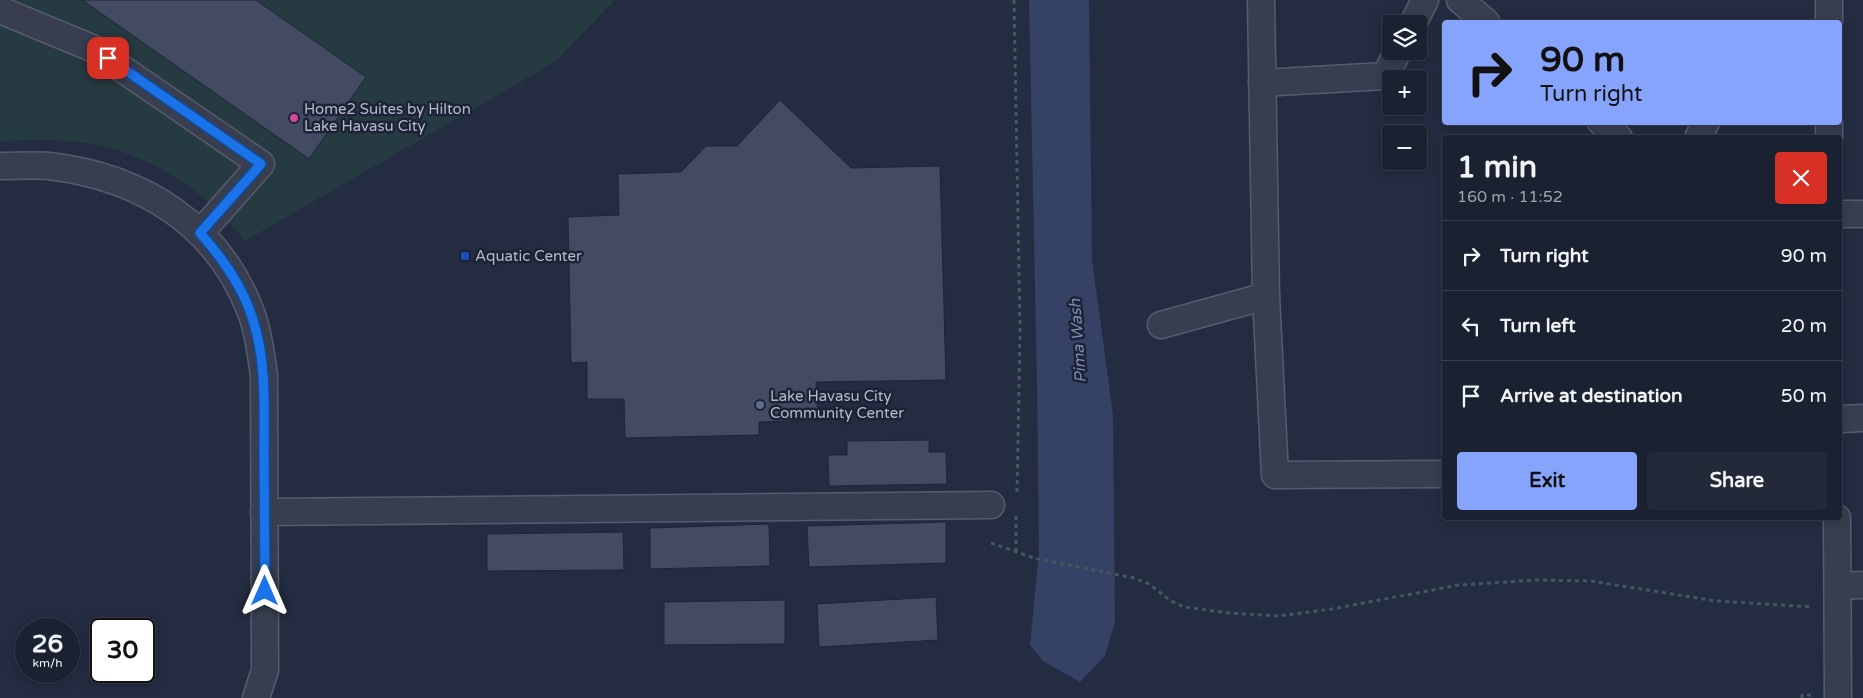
<!DOCTYPE html>
<meta charset="utf-8">
<style>
:root{--surface:#1a2130;--page:#232938;--text:#f1f3f6;--muted:#9fa3ab;--line:#383e4c;--accent:#87a4fd}
body{margin:0;font-family:"Varela Round",sans-serif;background:var(--page);color:var(--text);height:100vh;display:flex;flex-direction:column;font-size:19px;white-space:nowrap}
*{box-sizing:border-box;margin:0}
p{font-size:16px;color:var(--muted)}
.icon{flex:none;width:28px;height:28px;fill:none;stroke:currentColor;stroke-width:2;stroke-linecap:round;stroke-linejoin:round}
.map{position:relative;flex:1;overflow:hidden}
.sheet{position:absolute;left:1442px;top:135px;width:400px;height:385px;display:flex;flex-direction:column;background:var(--surface);border-radius:5px;box-shadow:0 2px 12px #0003,0 0 0 1px var(--line)}
.sheet>*{flex:none}
.top-card{position:absolute;left:1442px;top:20px;width:400px;height:105px;border-radius:5px;box-shadow:0 2px 12px #0003,0 0 0 1px var(--line);background:#87a4fd;color:#111;overflow:hidden}
.buttons{position:absolute;left:1382px;top:15px;display:grid;gap:10px}
.buttons a{display:grid;place-items:center;width:45px;height:45px;border-radius:5px;background:var(--surface);box-shadow:0 2px 12px #0003,0 0 0 1px var(--line);font-size:25px}
.speed{position:absolute;left:15px;top:618px;display:flex;gap:10px;font-size:25px;font-weight:700;text-align:center}
.speed>*{display:grid;place-content:center;width:65px;height:65px;border-radius:50%;background:var(--surface);box-shadow:0 2px 12px #0003,0 0 0 1px var(--line);line-height:1}
.speed small{font-size:12px;font-weight:400}
.speed .limit{border:2px solid #111;border-radius:8px;background:#fff;color:#111}
.pin{position:absolute;display:grid;place-items:center;width:42px;height:42px;color:#fff;margin:-21px;border-radius:10px;box-shadow:0 2px 8px #0006}
.me{position:absolute;width:55px;margin:-28px;rotate:0deg;stroke-linejoin:round;filter:drop-shadow(0 0 4px #0008)}
.turn{display:flex;align-items:center;gap:18px;height:105px;padding:0 15px;font-size:22px}
.turn .icon{width:65px;height:65px;stroke-width:2.5}
.turn b{display:block;font-size:35px;line-height:42px}
.round{display:grid;place-items:center;flex:none;width:52px;height:52px;border-radius:5px;background:var(--page)}
.head{display:flex;align-items:center;justify-content:space-between;height:85px;padding:0 15px}
h1{font-size:30px;font-weight:700;line-height:38px}
.action{display:flex;gap:10px;margin-top:auto;padding:10px 15px}
.action a{flex:1;height:58px;border-radius:5px;background:var(--accent);color:#111;font-size:20px;font-weight:700;line-height:58px;text-align:center}
.action a+a{background:var(--page);color:var(--text)}
ul{padding:0;list-style:none}
li{display:flex;align-items:center;gap:15px;height:70px;padding:0 15px;border-top:1px solid var(--line)}
li div{flex:1}
li b{display:block;font-size:19px}
li em{font-style:normal}
.map>svg:first-child{display:block}
</style>
<div class="map">
<svg width="1863" height="698" viewBox="0 0 1863 698">
<rect width="100%" height="100%" fill="#232c40"/>
<path fill="#263a41" d="M 0,0 L 615,0 L 555,62 L 245,241 C 201,185 138,145 65,141 C 44,139 22,141 0,141 Z"/>
<path fill="#354266" d="M 1029,0 L 1089,0 L 1092,259 L 1113,415 L 1115,622 L 1105,656 L 1080,682 L 1043,661 L 1030,645 L 1039,552 L 1037,384 Z"/>
<g fill="#424b62" stroke="#1f2537">
<path d="M 82,0 L 256,0 L 366,77 L 309,159 Z"/>
<path d="M 780,100 L 851,168 L 940,166 L 946,380 L 816,382 L 818,420 L 759,422 L 759,435 L 625,438 L 624,399 L 587,399 L 587,362 L 571,363 L 568,217 L 619,215 L 618,174 L 681,172 L 706,146 L 737,146 Z"/>
<path d="M 929,440 L 929,452 L 946,452 L 947,484 L 829,486 L 828,455 L 847,455 L 847,441 Z"/>
<path d="M 946,522 L 946,563 L 809,567 L 807,526 Z"/>
<path d="M 769,524 L 770,566 L 650,569 L 650,528 Z"/>
<path d="M 623,532 L 624,570 L 487,571 L 487,534 Z"/>
<path d="M 936,597 L 938,640 L 819,647 L 817,604 Z"/>
<path d="M 785,600 L 785,644 L 664,645 L 664,602 Z"/>
</g>
<g fill="none" stroke-linecap="round" stroke-linejoin="round">
<defs>
<g id="minor">
<path d="M 1261,0 L 1266,296 L 1275,475 L 1445,474"/>
<path d="M 1460,0 L 1486,22"/>
<path d="M 0,10 L 92,48 L 261,164 L 200,233"/>
<path d="M 1829,22 L 1829,0"/>
<path d="M 1413,24 L 1425,0"/>
<path d="M 1262,83 L 1385,76 L 1398,51"/>
<path d="M 1601,122 L 1619,138"/>
<path d="M 1698,138 L 1706,122"/>
<path d="M 1829,138 L 1829,122"/>
<path d="M 0,166 C 16,166 33,165 49,166 C 143,177 219,225 252,315 C 259,335 261,355 264,375 L 265,670 L 256,698"/>
<path d="M 1840,214 L 1863,214"/>
<path d="M 1161,325 L 1266,296"/>
<path d="M 1840,419 L 1863,418"/>
<path d="M 264,512 L 991,505"/>
<path d="M 1837,518 L 1838,698"/>
<path d="M 1839,586 L 1863,585"/>
</g>
</defs>
<use href="#minor" stroke="#565c6e" stroke-width="29"/>
<g stroke="#44575e" stroke-width="3" stroke-dasharray="4 4" stroke-linecap="butt">
<path d="M 1014,0 L 1020,330 L 1017,494"/>
<path d="M 991,543 L 1034,558 L 1134,578 L 1149,584 L 1171,601 L 1184,607 L 1230,613 L 1278,616 L 1332,609 L 1459,585 L 1536,580 L 1591,581 L 1716,601 L 1812,607"/>
<path d="M 1016,552 L 1016,516"/>
<path d="M 1802,698 L 1802,695 L 1812,695"/>
</g>
<use href="#minor" stroke="#383e50" stroke-width="26"/>
</g>
<g fill="none" stroke-linecap="round" stroke-linejoin="round">
<defs>
<path id="route" d="M 108,58 L 261,164 L 200,233 C 222,258 242,285 252,317 C 267,361 264,408 264,453 C 264,499 265,545 265,591"/>
</defs>
<use href="#route" stroke="#114b97" stroke-width="12"/>
<use href="#route" stroke="#1a73e8" stroke-width="9"/>
</g>
<circle fill="#d1479c" stroke="#1d2335" stroke-width="2" cx="294" cy="118" r="5"/>
<rect fill="#1a4fb4" stroke="#1d2335" stroke-width="2" x="460" y="251" width="10" height="10" rx="2.5"/>
<circle fill="#5c6f8a" stroke="#1d2335" stroke-width="2" cx="760" cy="405" r="5"/>
<g text-anchor="middle" stroke-width="5" stroke-linejoin="round" paint-order="stroke">
<g font-size="15" fill="#b4bacb" stroke="#1d2335" text-anchor="start">
<text x="304" y="114">Home2 Suites by Hilton<tspan x="304" dy="17">Lake Havasu City</tspan></text>
<text x="475" y="261">Aquatic Center</text>
<text x="770" y="401">Lake Havasu City<tspan x="770" dy="17">Community Center</tspan></text>
</g>
<g font-size="16" font-style="italic" fill="#7b8bb3" stroke="#1d2335">
<text transform="translate(1077 341) rotate(-94)" y="6">Pima Wash</text>
</g>
</g>
</svg>
<div class="buttons">
<a><svg class="icon" aria-label="layers" viewBox="0 0 24 24"><path d="M12 4l9 5-9 5-9-5zM3 14l9 5 9-5"/></svg></a>
<a>+</a>
<a>−</a>
</div>
<div class="speed"><div>26<small>km/h</small></div><div class="limit">30</div></div>
<div class="pin" style="left:108px;top:58px;background:#d93025"><svg class="icon" aria-label="arrive" viewBox="0 0 24 24"><path d="M6 21V4h12l-3 4 3 4H6"/></svg></div>
<svg class="me" style="left:265px;top:591px" viewBox="-20 -20 40 40"><path d="M0-17L14 15 0 8-14 15z" fill="#1a73e8" stroke="#fff" stroke-width="4"/></svg>
<div class="top-card">
<div class="turn"><svg class="icon" aria-label="right" viewBox="0 0 24 24"><path d="M7 20v-9h11M14 6l5 5-5 5"/></svg><div><b>90 m</b>Turn right</div></div>
</div>
<section class="sheet">
<div class="head"><div><h1>1 min</h1><p>160 m · 11:52</p></div><a class="round" style="background:#d93025;color:#fff"><svg class="icon" aria-label="close" viewBox="0 0 24 24"><path d="M6 6l12 12M18 6L6 18"/></svg></a></div>
<ul>
<li><svg class="icon" aria-label="right" viewBox="0 0 24 24"><path d="M7 20v-9h11M14 6l5 5-5 5"/></svg><div><b>Turn right</b></div><em>90 m</em></li>
<li><svg class="icon" aria-label="left" viewBox="0 0 24 24"><path d="M17 20v-9H6M10 6l-5 5 5 5"/></svg><div><b>Turn left</b></div><em>20 m</em></li>
<li><svg class="icon" aria-label="arrive" viewBox="0 0 24 24"><path d="M6 21V4h12l-3 4 3 4H6"/></svg><div><b>Arrive at destination</b></div><em>50 m</em></li>
</ul>
<div class="action"><a>Exit</a><a>Share</a></div>
</section>
</div>
